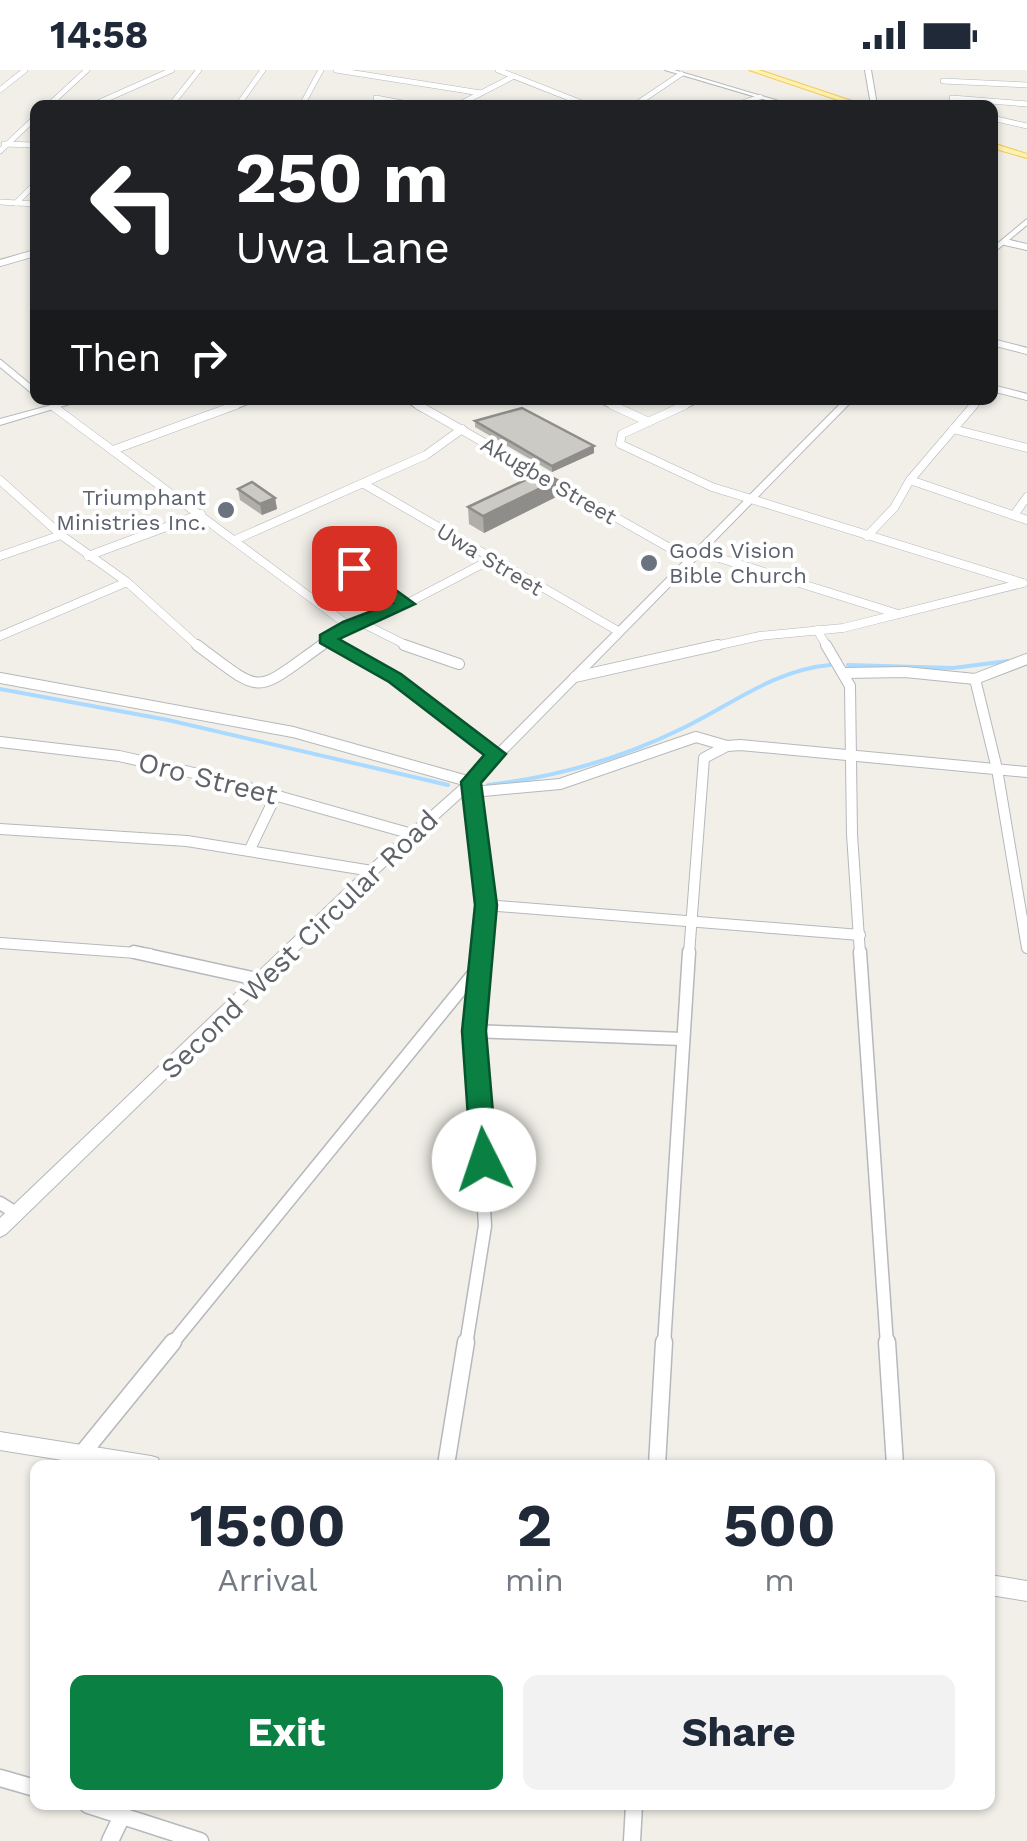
<!DOCTYPE html>
<style>
:root{--surface:#fff;--page:#f2f2f3;--text:#1f2937;--muted:#747a83;--accent:#0b8043}
body{margin:0;font-family:"Work Sans",sans-serif;background:var(--page);color:var(--text);height:100vh;display:flex;flex-direction:column;font-size:38px;white-space:nowrap}
*{box-sizing:border-box;margin:0}
p{font-size:32px;color:var(--muted)}
.icon{flex:none;width:55px;height:55px;fill:none;stroke:currentColor;stroke-width:2;stroke-linecap:round;stroke-linejoin:round}
.map{position:relative;flex:1;overflow:hidden}
.sheet{position:absolute;left:30px;top:1390px;width:965px;height:350px;display:flex;flex-direction:column;background:var(--surface);border-radius:15px;box-shadow:0 2px 8px #0004}
.sheet>*{flex:none}
.top-card{position:absolute;left:30px;top:30px;width:968px;height:305px;border-radius:15px;box-shadow:0 2px 8px #0004;background:#202124;color:#fff;overflow:hidden}
.pin{position:absolute;display:grid;place-items:center;width:85px;height:85px;color:#fff;margin:-42px;border-radius:20px;box-shadow:0 5px 15px #0006}
.me{position:absolute;width:110px;margin:-55px;rotate:356deg;stroke-linejoin:round;filter:drop-shadow(0 0 8px #0008)}
.turn{display:flex;align-items:center;gap:35px;height:210px;padding:0 40px;font-size:45px}
.turn .icon{width:130px;height:130px;stroke-width:2.5}
.turn b{display:block;font-size:70px;line-height:85px}
.then{display:flex;align-items:center;height:95px;padding:0 40px;background:#0003;gap:20px;font-size:38px}
.eta{display:flex;justify-content:space-evenly;align-items:center;height:170px;text-align:center}
.eta b{font-size:60px;font-weight:700;line-height:70px}
.action{display:flex;gap:20px;margin-top:auto;padding:20px 40px}
.action a{flex:1;height:115px;border-radius:15px;background:var(--accent);color:#fff;font-size:40px;font-weight:700;line-height:115px;text-align:center}
.action a+a{background:var(--page);color:var(--text)}
.status{display:flex;justify-content:space-between;align-items:center;height:70px;padding:0 50px;background:var(--surface);direction:ltr}
.status svg{height:28px;fill:currentColor}
.map>svg:first-child{display:block}
</style>
<div class="status"><b>14:58</b><svg viewBox="0 0 49 12"><path d="M0 12V9h3v3zM5 12V6h3v6zM10 12V3h3v9zM15 12V0h3v12zM26 1h20v11H26zM47 4h2v5h-2z"/></svg></div>
<div class="map">
<svg width="1027" height="1771" viewBox="0 0 1027 1771">
<rect width="100%" height="100%" fill="#f1efe8"/>
<g fill="none" stroke-linecap="round" stroke-linejoin="round">
<g stroke="#aadaff" stroke-width="4">
<path d="M 848,595 L 953,598 L 1008,591"/>
<path d="M 0,619 L 168,650 L 448,715"/>
<path d="M 488,715 C 556,707 620,689 681,659 C 731,635 774,600 830,595"/>
</g>
<defs>
<g id="minor-far5">
<path d="M 336,0 L 481,23"/>
<path d="M 498,0 L 587,35"/>
<path d="M 943,11 L 1027,15"/>
<path d="M 0,20 L 25,0"/>
<path d="M 376,28 L 413,35"/>
<path d="M 952,28 L 1027,34"/>
<path d="M 49,35 L 87,0"/>
<path d="M 93,35 L 172,0"/>
<path d="M 171,35 L 199,0"/>
<path d="M 238,35 L 263,0"/>
<path d="M 302,35 L 321,0"/>
<path d="M 458,35 L 514,6"/>
<path d="M 635,35 L 681,4"/>
<path d="M 736,35 L 760,27"/>
<path d="M 992,48 L 1027,56"/>
<path d="M 4,74 L 35,75"/>
<path d="M 0,81 L 35,48"/>
<path d="M 0,132 L 35,134"/>
<path d="M 16,133 L 35,114"/>
</g>
<g id="minor-far4">
<path d="M 1005,172 L 1027,177"/>
<path d="M 0,193 L 35,183"/>
<path d="M 992,272 L 1027,281"/>
<path d="M 0,293 L 35,322"/>
<path d="M 992,318 L 1027,327"/>
<path d="M 409,330 L 422,338"/>
<path d="M 601,330 L 618,338"/>
<path d="M 229,338 L 250,330"/>
<path d="M 679,338 L 696,330"/>
<path d="M 972,338 L 978,330"/>
</g>
<g id="minor-far3">
<path d="M 418,335 L 689,489"/>
<path d="M 612,335 L 649,352"/>
<path d="M 685,335 L 622,364 L 620,374 L 712,417 L 1023,513"/>
<path d="M 54,337 L 349,556 L 406,534 L 490,490"/>
<path d="M 953,359 L 1027,378"/>
<path d="M 116,379 L 236,335"/>
<path d="M 0,410 L 61,465 L 127,512 L 200,578"/>
<path d="M 910,410 L 1027,450"/>
<path d="M 364,414 L 618,561"/>
<path d="M 1014,445 L 1027,427"/>
<path d="M 867,466 L 894,438 L 910,410 L 974,335"/>
<path d="M 235,470 L 426,385 L 462,359"/>
<path d="M 328,479 L 406,534"/>
<path d="M 697,481 L 898,544"/>
<path d="M 0,486 L 61,465"/>
<path d="M 88,486 L 201,444"/>
<path d="M 360,552 L 412,578"/>
<path d="M 817,560 L 828,578"/>
<path d="M 0,566 L 127,512"/>
<path d="M 326,569 L 342,578"/>
<path d="M 318,578 L 349,556"/>
<path d="M 706,578 L 760,566 L 843,558 L 1023,513"/>
</g>
<g id="minor-far2">
<path d="M 197,575 C 265,626 253,624 322,575"/>
<path d="M 337,575 L 395,608 L 496,684"/>
<path d="M 404,575 L 459,594"/>
<path d="M 826,575 L 850,616 L 852,764 L 860,884"/>
<path d="M 844,603 L 905,602 L 975,609 L 1027,589"/>
<path d="M 575,607 L 718,575"/>
<path d="M 0,608 L 293,662 L 471,712 L 486,835 L 481,884"/>
<path d="M 975,609 L 997,699 L 1027,878"/>
<path d="M 0,672 L 119,686 L 207,706 L 412,764"/>
<path d="M 473,722 L 560,714 L 696,667 L 727,676"/>
<path d="M 0,759 L 187,771 L 372,801"/>
<path d="M 251,777 L 276,725"/>
<path d="M 486,835 L 860,865"/>
<path d="M 0,873 L 150,884"/>
<path d="M 689,884 L 704,688 L 727,676 L 740,675 L 1027,702"/>
</g>
<g id="minor-far1">
<path d="M 134,882 L 261,910"/>
<path d="M 860,882 L 887,1275"/>
<path d="M 474,961 L 682,969"/>
<path d="M 0,1133 L 16,1143"/>
<path d="M 171,1275 L 480,896"/>
<path d="M 466,1275 L 485,1156 L 474,961 L 482,882"/>
<path d="M 664,1275 L 689,882"/>
</g>
<g id="minor">
<path d="M 887,1272 L 895,1395"/>
<path d="M 81,1385 L 173,1272"/>
<path d="M 446,1395 L 466,1272"/>
<path d="M 657,1395 L 664,1272"/>
<path d="M 0,1708 L 35,1718"/>
<path d="M 88,1735 L 200,1771"/>
<path d="M 110,1771 L 122,1746"/>
<path d="M 632,1771 L 634,1735"/>
</g>
<g id="tertiary">
<path d="M 665,0 L 674,0 L 792,35 L 783,35 Z"/>
<path d="M 865,0 L 871,0 L 877,35 L 871,35 Z"/>
<path d="M 1027,149 L 1027,155 L 992,184 L 992,178 Z"/>
<path d="M 70,330 L 83,330 L 0,355 L 0,349 Z"/>
<path d="M 844,330 L 853,330 L 475,715 L 377,804 L 6,1164 L 0,1167 L 0,1148 L 367,798 L 467,709 Z"/>
<path d="M 0,1362 L 151,1386 L 158,1388 L 160,1395 L 93,1395 L 0,1380 Z"/>
<path d="M 990,1505 L 1027,1511 L 1027,1531 L 990,1525 Z"/>
</g>
<g id="primary">
<path d="M 749,0 L 759,0 L 864,35 L 853,35 Z"/>
<path d="M 992,73 L 1027,84 L 1027,88 L 992,78 Z"/>
</g>
</defs>
<use href="#minor-far5" stroke="#b5b8bc" stroke-width="6"/>
<use href="#minor-far4" stroke="#b5b8bc" stroke-width="8"/>
<use href="#minor-far3" stroke="#b5b8bc" stroke-width="9"/>
<use href="#minor-far2" stroke="#b5b8bc" stroke-width="12"/>
<use href="#minor-far1" stroke="#b5b8bc" stroke-width="15"/>
<use href="#minor" stroke="#b5b8bc" stroke-width="19"/>
<use href="#tertiary" stroke="#b5b8bc" stroke-width="2"/>
<use href="#primary" stroke="#f2c960" stroke-width="2"/>
<use href="#minor-far5" stroke="#fff" stroke-width="5"/>
<use href="#minor-far4" stroke="#fff" stroke-width="6"/>
<use href="#minor-far3" stroke="#fff" stroke-width="8"/>
<use href="#minor-far2" stroke="#fff" stroke-width="10"/>
<use href="#minor-far1" stroke="#fff" stroke-width="12"/>
<use href="#minor" stroke="#fff" stroke-width="16"/>
<use href="#tertiary" fill="#fff" fill-rule="evenodd"/>
<use href="#primary" fill="#fff2af" fill-rule="evenodd"/>
</g>
<g fill="#afaea9">
<path d="M 475,351 L 594,383 L 552,402 L 475,357 Z"/>
<path d="M 238,419 L 275,428 L 277,439 L 262,445 L 240,430 Z"/>
<path d="M 556,427 L 484,463 L 469,454 L 468,437 Z"/>
</g>
<g fill="#8f8d8a">
<path d="M 594,376 L 594,383 L 552,402 L 552,396 Z"/>
<path d="M 557,410 L 556,427 L 484,463 L 483,446 Z"/>
<path d="M 275,428 L 277,439 L 262,445 L 260,434 Z"/>
</g>
<g fill="#cccac5" stroke="#8f8d8a" stroke-width="2.5">
<path d="M 522,338 L 594,376 L 552,396 L 475,351 Z"/>
<path d="M 542,402 L 557,410 L 483,446 L 468,437 Z"/>
<path d="M 252,412 L 275,428 L 260,434 L 238,419 Z"/>
</g>
<path fill="#0b8043" stroke="#07532c" stroke-width="2.5" d="M 348,494 L 360,494 L 415,534 L 339,569 L 401,604 L 506,684 L 481,713 L 497,835 L 486,961 L 497,1090 L 493,1098 L 484,1102 L 475,1098 L 471,1090 L 462,961 L 475,835 L 461,712 L 484,685 L 389,612 L 320,573 L 320,565 L 343,552 L 393,533 L 348,501 Z"/>
<g fill="#6b7280" stroke="#fff" stroke-width="4">
<circle cx="226" cy="440" r="10"/>
<circle cx="649" cy="493" r="10"/>
</g>
<g text-anchor="middle" stroke-width="8" stroke-linejoin="round" paint-order="stroke">
<g font-size="22" fill="#5f6368" stroke="#fff">
<text transform="translate(549 410) rotate(30)" y="8">Akugbe Street</text>
<text transform="translate(490 489) rotate(31)" y="8">Uwa Street</text>
</g>
<g font-size="22" fill="#5b616d" stroke="#fff" text-anchor="end">
<text x="206" y="435">Triumphant<tspan x="206" dy="25">Ministries Inc.</tspan></text>
<text x="669" y="488" text-anchor="start">Gods Vision<tspan x="669" dy="25">Bible Church</tspan></text>
</g>
<g font-size="28" fill="#5f6368" stroke="#fff">
<text transform="translate(208 708) rotate(14)" y="10">Oro Street</text>
<text transform="translate(299 874) rotate(-44)" y="10">Second West Circular Road</text>
</g>
</g>
</svg>
<div class="pin" style="left:354px;top:498px;background:#d93025"><svg class="icon" aria-label="arrive" viewBox="0 0 24 24"><path d="M6 21V4h12l-3 4 3 4H6"/></svg></div>
<svg class="me" style="left:484px;top:1090px" viewBox="-20 -20 40 40"><circle r="19" fill="#fff"/><path d="M0-13L10 11 0 6-10 11z" fill="#0b8043"/></svg>
<div class="top-card">
<div class="turn"><svg class="icon" aria-label="left" viewBox="0 0 24 24"><path d="M17 20v-9H6M10 6l-5 5 5 5"/></svg><div><b>250 m</b>Uwa Lane</div></div>
<div class="then">Then<svg class="icon" aria-label="right" viewBox="0 0 24 24"><path d="M7 20v-9h11M14 6l5 5-5 5"/></svg></div>
</div>
<section class="sheet">
<div class="eta">
<div><b>15:00</b><p>Arrival</p></div>
<div><b>2</b><p>min</p></div>
<div><b>500</b><p>m</p></div>
</div>
<div class="action"><a>Exit</a><a>Share</a></div>
</section>
</div>
